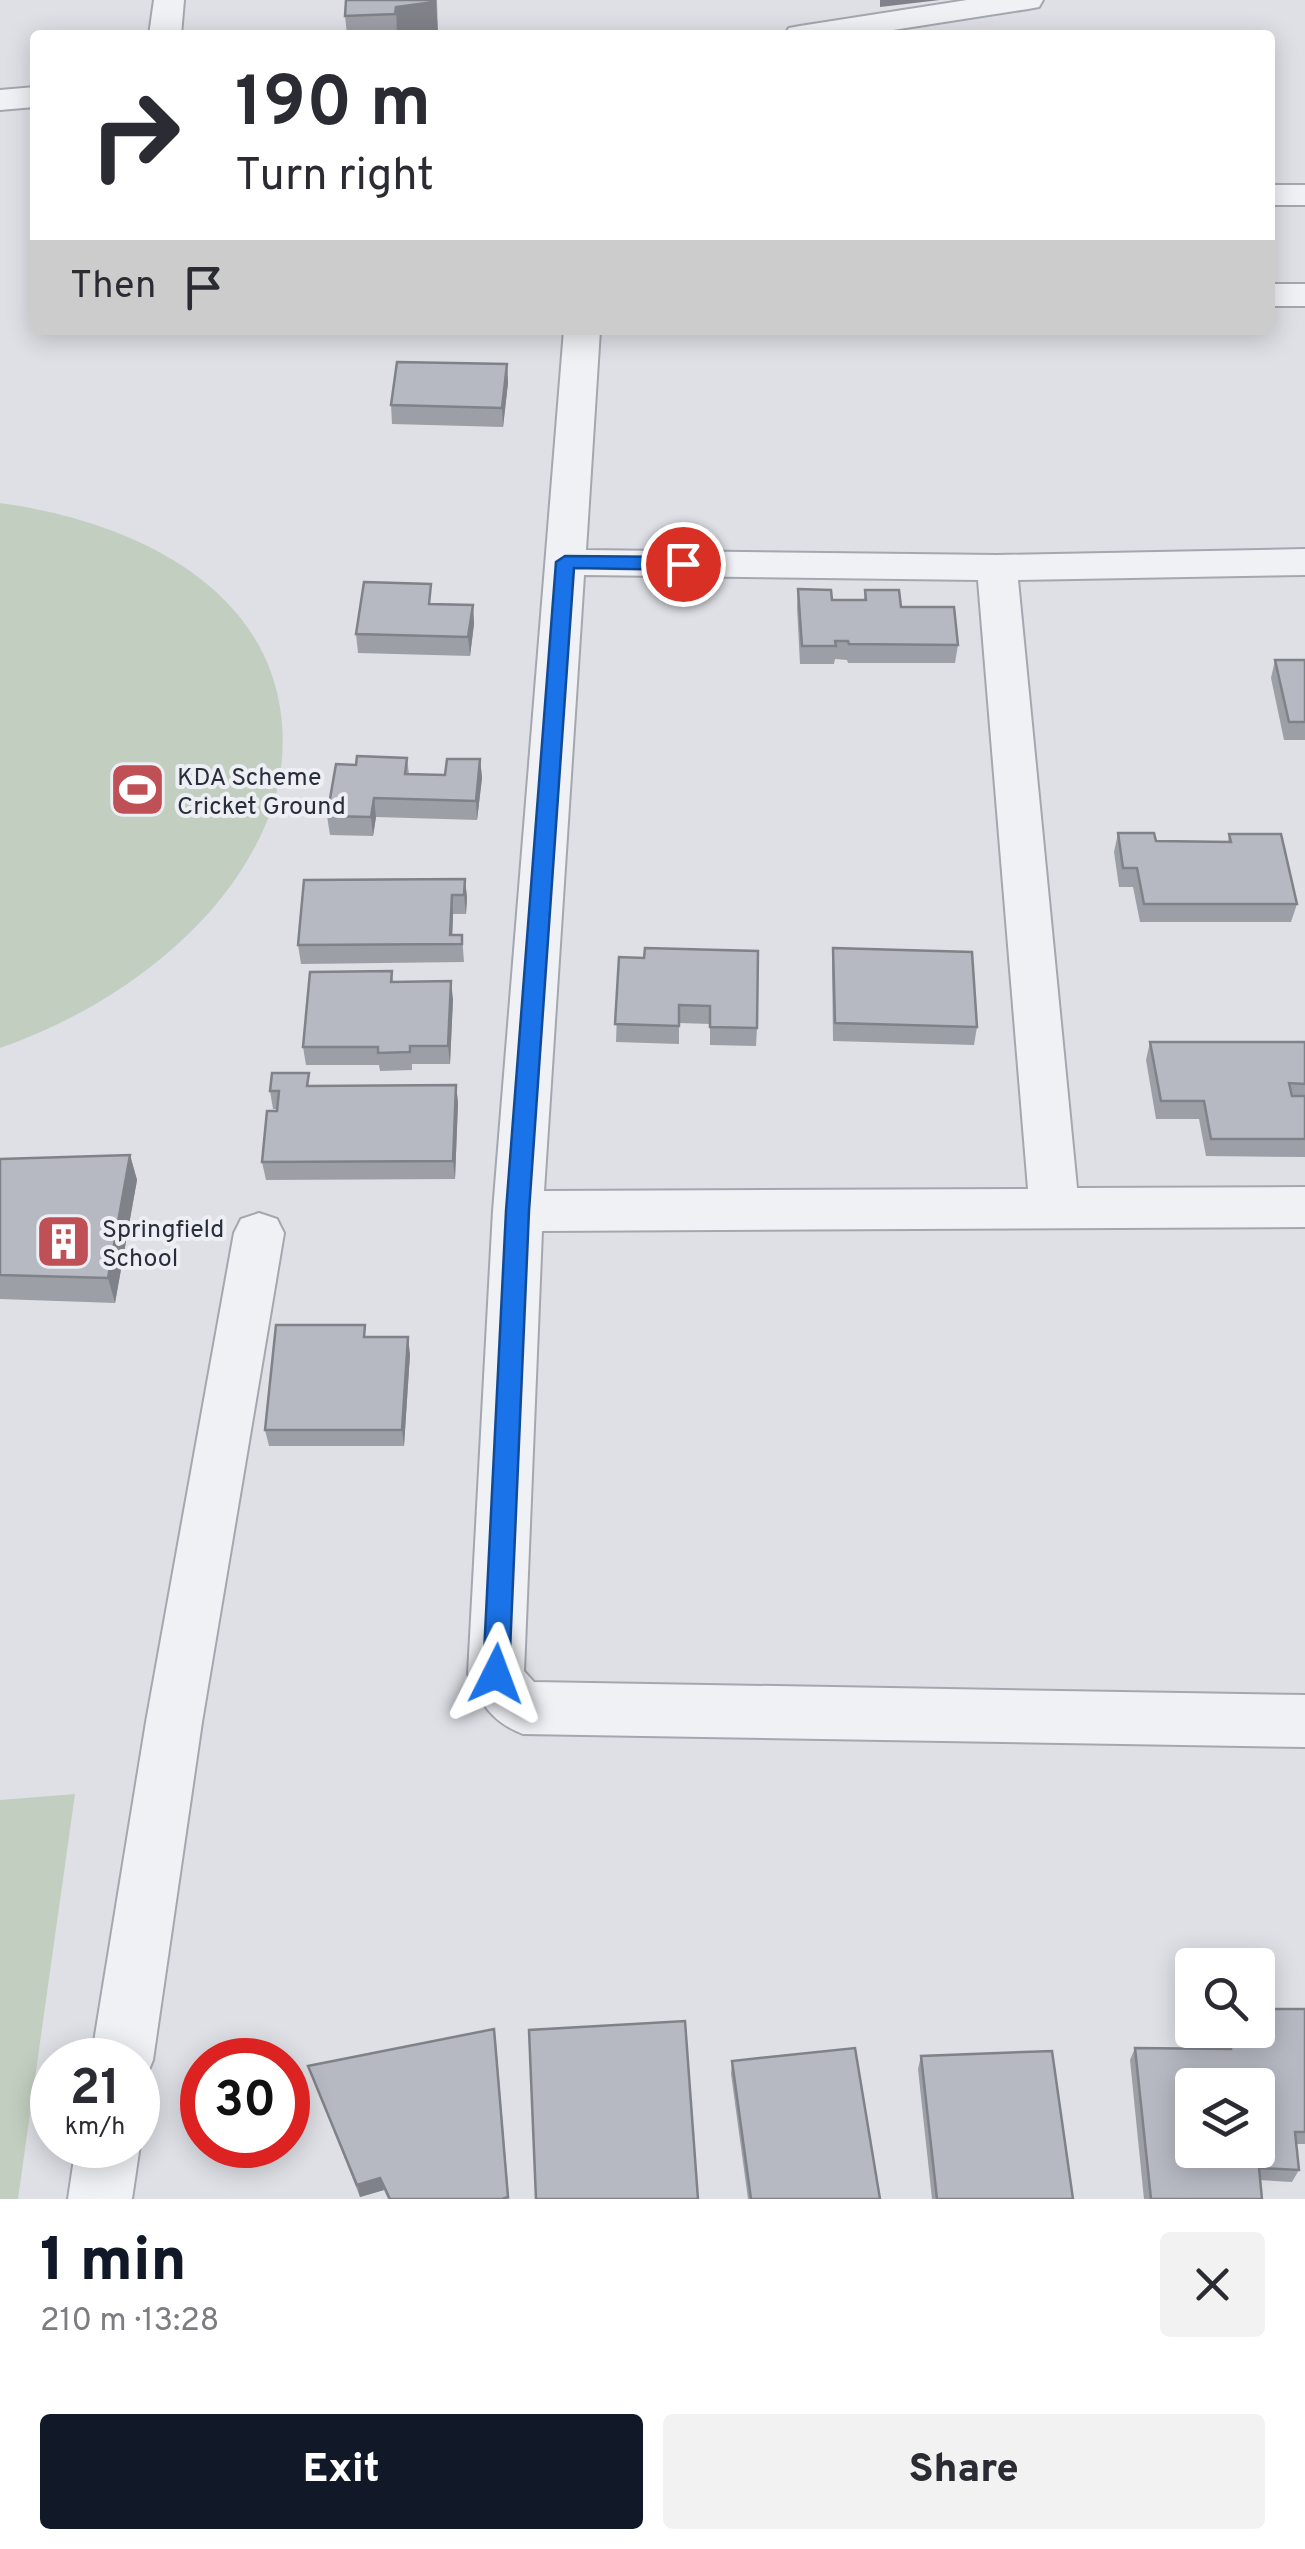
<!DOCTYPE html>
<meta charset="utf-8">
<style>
:root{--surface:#fff;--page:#f2f2f3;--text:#2b2b33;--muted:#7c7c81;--accent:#111827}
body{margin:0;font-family:Overpass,sans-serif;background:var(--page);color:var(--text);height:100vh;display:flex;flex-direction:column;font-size:38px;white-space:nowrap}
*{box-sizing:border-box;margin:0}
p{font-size:32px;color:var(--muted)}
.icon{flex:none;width:55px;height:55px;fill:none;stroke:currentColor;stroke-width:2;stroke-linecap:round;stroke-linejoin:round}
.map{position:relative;height:2199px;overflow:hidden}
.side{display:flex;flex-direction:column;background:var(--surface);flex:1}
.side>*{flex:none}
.top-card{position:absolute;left:30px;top:30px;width:1245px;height:305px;border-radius:10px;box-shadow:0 5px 25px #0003;background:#fff;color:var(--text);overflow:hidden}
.buttons{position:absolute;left:1175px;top:1948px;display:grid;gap:20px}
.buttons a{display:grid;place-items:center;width:100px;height:100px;border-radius:10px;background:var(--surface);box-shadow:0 5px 25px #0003;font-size:50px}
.speed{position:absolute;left:30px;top:2038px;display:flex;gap:20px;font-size:50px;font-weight:700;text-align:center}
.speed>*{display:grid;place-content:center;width:130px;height:130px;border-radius:50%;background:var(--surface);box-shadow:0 5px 25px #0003;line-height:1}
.speed small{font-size:25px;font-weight:400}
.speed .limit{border:15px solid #d22;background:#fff;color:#111}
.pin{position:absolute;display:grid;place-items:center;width:85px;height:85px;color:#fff;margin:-42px;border:5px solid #fff;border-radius:50%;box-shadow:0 2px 10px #0007}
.me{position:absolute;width:110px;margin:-55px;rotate:3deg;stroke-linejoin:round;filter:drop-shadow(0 0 8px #0008)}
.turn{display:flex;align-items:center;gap:35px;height:210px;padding:0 40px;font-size:45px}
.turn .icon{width:130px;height:130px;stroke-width:2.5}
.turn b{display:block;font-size:70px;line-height:85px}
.then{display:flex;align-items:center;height:95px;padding:0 40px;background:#0003;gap:20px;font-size:38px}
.round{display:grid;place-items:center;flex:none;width:105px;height:105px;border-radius:10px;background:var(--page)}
.headline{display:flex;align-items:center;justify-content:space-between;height:170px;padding:0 40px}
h1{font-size:60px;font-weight:800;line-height:75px;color:var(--accent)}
.button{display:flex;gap:20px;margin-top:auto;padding:20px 40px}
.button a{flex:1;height:115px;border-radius:10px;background:var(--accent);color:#fff;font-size:40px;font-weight:800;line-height:115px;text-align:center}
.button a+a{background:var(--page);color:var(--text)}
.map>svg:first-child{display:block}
</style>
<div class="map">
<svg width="1305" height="2199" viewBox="0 0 1305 2199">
<rect width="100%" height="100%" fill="#dee0e6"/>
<g fill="#c2cfc0">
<path d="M 0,503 C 119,519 264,578 281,714 C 285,746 282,781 271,811 C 229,926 112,1009 0,1048 Z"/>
<path d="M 75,1794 L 18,2199 L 0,2199 L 0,1800 Z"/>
</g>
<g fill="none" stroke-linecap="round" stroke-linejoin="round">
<defs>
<g id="minor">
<path d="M 154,0 L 184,0 L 181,35 L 149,35 Z"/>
<path d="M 967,0 L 1043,0 L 1039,7 L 1028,9 L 861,35 L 784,35 L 789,28 L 800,26 Z"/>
<path d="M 35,87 L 35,107 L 0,110 L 0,90 Z"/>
<rect x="1270" y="185" width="35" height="20"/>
<rect x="1270" y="284" width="35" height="22"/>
<path d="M 564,330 L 600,330 L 586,550 L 997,555 L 1305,549 L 1305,575 L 1018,580 L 1077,1188 L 1305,1187 L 1305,1227 L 542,1231 L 524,1671 L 534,1682 L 1305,1695 L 1305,1747 L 523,1734 C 492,1722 481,1704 468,1674 L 493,1211 ZM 584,575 L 978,580 L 1028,1189 L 544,1191 Z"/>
<path d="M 259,1213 L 277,1219 L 284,1233 L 202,1722 L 153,2060 L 144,2082 L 138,2085 L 138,2060 L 91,2060 L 146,1722 L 234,1233 L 241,1219 Z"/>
<path d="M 138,2140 L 140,2145 L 132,2199 L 68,2199 L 76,2145 L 138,2145 Z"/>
</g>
</defs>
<use href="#minor" stroke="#a4a7af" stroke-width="4"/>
<use href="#minor" fill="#f0f1f5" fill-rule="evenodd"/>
</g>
<g fill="#9d9fa7">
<path d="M 346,0 L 437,0 L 438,35 L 347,35 L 345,16 Z"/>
<path d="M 507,364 L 508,383 L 503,427 L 392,424 L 391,405 Z"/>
<path d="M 798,589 L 832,600 L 864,600 L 865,590 L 901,607 L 958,645 L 955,663 L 848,663 L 847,660 L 835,659 L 834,664 L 800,664 L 797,608 Z"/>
<path d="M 433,604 L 473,605 L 474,624 L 470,656 L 358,653 L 356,634 Z"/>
<path d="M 1275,660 L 1305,660 L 1305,740 L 1284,740 L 1271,678 Z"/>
<path d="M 407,758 L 409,774 L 445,775 L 480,759 L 482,778 L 477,820 L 376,817 L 373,836 L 330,835 L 327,816 L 356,765 Z"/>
<path d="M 1118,833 L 1156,841 L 1228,842 L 1229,834 L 1297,904 L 1291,922 L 1140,922 L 1133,887 L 1119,887 L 1114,852 Z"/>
<path d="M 465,879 L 467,898 L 466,914 L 453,914 L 452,935 L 462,935 L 464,962 L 301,964 L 298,945 Z"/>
<path d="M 833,948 L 977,1027 L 974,1045 L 833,1041 L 832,966 Z"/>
<path d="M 619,957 L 757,1028 L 756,1046 L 710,1045 L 710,1024 L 679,1023 L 679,1044 L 616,1042 Z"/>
<path d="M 392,971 L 393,982 L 453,999 L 450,1064 L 412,1064 L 412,1070 L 380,1071 L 379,1065 L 306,1065 L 303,1047 Z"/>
<path d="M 1150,1042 L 1305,1042 L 1305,1157 L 1206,1156 L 1199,1119 L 1156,1119 L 1146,1060 Z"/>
<path d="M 456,1085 L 458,1103 L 455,1179 L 266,1180 L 262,1162 L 277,1109 L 273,1109 L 270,1091 L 311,1086 Z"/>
<path d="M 130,1155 L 137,1180 L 115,1303 L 0,1299 L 0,1159 Z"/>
<path d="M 367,1337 L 410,1354 L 404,1446 L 269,1446 L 265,1430 Z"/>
<path d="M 1305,2009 L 1305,2144 L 1296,2144 L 1299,2170 L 1292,2182 L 1260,2180 L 1262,2199 L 1144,2199 L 1130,2060 L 1135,2048 L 1223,2049 L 1221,2030 L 1258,2030 Z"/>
<path d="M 496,2042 L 509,2199 L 388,2199 L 384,2190 L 360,2197 L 308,2066 Z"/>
<path d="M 921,2056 L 1073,2199 L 932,2199 L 918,2069 Z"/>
<path d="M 732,2061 L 880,2199 L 748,2199 L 731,2074 Z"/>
</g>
<g fill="#7f8288">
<path d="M 436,0 L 438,35 L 397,35 L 396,7 Z"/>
<path d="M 880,0 L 940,0 L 880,7 Z"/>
<path d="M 507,364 L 508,383 L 503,427 L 502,408 Z"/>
<path d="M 473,605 L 474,624 L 470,656 L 468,637 Z"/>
<path d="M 480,759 L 482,778 L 477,820 L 476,801 Z"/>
<path d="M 374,798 L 376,817 L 373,836 L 371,817 Z"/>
<path d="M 465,879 L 467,898 L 466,914 L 464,895 Z"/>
<path d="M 452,895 L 453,914 L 452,944 L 450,935 Z"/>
<path d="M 451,981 L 453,999 L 450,1064 L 448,1046 Z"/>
<path d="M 456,1085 L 458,1103 L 455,1179 L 453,1161 Z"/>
<path d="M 130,1155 L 137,1180 L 115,1303 L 108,1278 Z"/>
<path d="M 408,1337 L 410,1354 L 404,1446 L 402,1430 Z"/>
<path d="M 380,2178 L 384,2190 L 360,2197 L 357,2185 Z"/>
</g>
<g fill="#b6b9c2" stroke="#7f8288" stroke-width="2.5" fill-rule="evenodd">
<path d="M 346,0 L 434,0 L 434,2 L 396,7 L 395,14 L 345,16 Z"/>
<path d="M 397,362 L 507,364 L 502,408 L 391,405 Z"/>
<path d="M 364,582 L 431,584 L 429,604 L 473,605 L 468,637 L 356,634 Z"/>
<path d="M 798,589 L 831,590 L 832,600 L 866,600 L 865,590 L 899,590 L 901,607 L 954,607 L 958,645 L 849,644 L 848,641 L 835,641 L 836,646 L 802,646 Z"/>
<path d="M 1275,660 L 1305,660 L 1305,722 L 1289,722 Z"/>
<path d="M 357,756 L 407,758 L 405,774 L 445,775 L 447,759 L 480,759 L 476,801 L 374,798 L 371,817 L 327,816 L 336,764 L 356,765 Z"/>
<path d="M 1118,833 L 1154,833 L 1156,841 L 1231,842 L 1229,834 L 1281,834 L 1297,904 L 1144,904 L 1137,868 L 1123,868 Z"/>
<path d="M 465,879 L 464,895 L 452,895 L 450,935 L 462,935 L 462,944 L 298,945 L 304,880 Z"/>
<path d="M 645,948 L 758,951 L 757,1028 L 710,1027 L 710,1006 L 679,1005 L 679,1026 L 615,1024 L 619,957 L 644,958 Z"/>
<path d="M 833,948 L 972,952 L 977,1027 L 835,1023 Z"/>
<path d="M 392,971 L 391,982 L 451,981 L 448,1046 L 410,1046 L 410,1052 L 378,1053 L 378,1047 L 303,1047 L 310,972 Z"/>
<path d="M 1150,1042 L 1305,1042 L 1305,1084 L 1289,1083 L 1292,1096 L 1305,1096 L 1305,1139 L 1211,1139 L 1204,1101 L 1161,1101 Z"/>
<path d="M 272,1073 L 309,1073 L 307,1086 L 456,1085 L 453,1161 L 262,1162 L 267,1111 L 277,1111 L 279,1091 L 270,1091 Z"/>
<path d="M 130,1155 L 108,1278 L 0,1275 L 0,1159 Z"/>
<path d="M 276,1325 L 365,1325 L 364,1337 L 408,1337 L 402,1430 L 265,1430 Z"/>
<path d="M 1258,2009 L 1305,2009 L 1305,2132 L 1295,2132 L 1299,2170 L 1259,2168 L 1262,2199 L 1151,2199 L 1135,2048 L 1231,2049 L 1229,2030 L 1258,2030 ZM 1192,2085 L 1258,2085 L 1258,2150 L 1192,2150 Z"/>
<path d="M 685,2021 L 698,2199 L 536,2199 L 529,2030 Z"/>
<path d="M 494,2029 L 508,2197 L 502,2199 L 390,2199 L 380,2178 L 357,2185 L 308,2066 Z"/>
<path d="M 855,2048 L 880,2199 L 751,2199 L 732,2061 Z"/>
<path d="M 1052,2051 L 1073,2199 L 937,2199 L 921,2056 Z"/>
</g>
<path fill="#1a73e8" stroke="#114b97" stroke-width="2.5" d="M 565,556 L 683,557 L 692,564 L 683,570 L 574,568 L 529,1211 L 509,1674 L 506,1683 L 496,1687 L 486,1683 L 483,1674 L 506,1211 L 556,562 Z"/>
<defs>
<symbol id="stadium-square" viewBox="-11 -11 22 22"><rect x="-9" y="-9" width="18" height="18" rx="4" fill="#be5056" stroke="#edeff4"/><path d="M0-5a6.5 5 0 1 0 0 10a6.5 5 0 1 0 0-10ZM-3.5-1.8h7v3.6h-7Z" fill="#fff"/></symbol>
<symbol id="building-square" viewBox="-11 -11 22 22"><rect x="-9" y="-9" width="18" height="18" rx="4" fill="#be5056" stroke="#edeff4"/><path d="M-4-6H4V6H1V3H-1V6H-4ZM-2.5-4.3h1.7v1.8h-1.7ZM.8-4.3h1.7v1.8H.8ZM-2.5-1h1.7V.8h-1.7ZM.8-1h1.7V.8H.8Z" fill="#fff"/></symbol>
</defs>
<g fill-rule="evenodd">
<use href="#stadium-square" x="106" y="758" width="63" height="63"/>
<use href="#building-square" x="32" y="1210" width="63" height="63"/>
</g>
<g text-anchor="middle" stroke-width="8" stroke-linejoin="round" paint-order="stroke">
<g font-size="25" fill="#292e3b" stroke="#edeff4" text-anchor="start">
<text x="177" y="785">KDA Scheme<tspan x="177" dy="29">Cricket Ground</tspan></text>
<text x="102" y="1237">Springfield<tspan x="102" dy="29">School</tspan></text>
</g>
</g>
</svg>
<div class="buttons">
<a><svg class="icon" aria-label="search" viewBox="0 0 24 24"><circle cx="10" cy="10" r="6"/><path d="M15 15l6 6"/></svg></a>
<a><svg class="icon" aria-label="layers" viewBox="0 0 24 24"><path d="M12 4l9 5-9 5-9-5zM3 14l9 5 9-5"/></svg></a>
</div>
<div class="speed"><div>21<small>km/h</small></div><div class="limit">30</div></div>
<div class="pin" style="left:683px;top:564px;background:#d93025"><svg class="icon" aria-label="arrive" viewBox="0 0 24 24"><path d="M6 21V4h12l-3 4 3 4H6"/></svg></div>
<svg class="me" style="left:496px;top:1674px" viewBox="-20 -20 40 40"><path d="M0-17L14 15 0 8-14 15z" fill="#1a73e8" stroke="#fff" stroke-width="4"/></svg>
<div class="top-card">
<div class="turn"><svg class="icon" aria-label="right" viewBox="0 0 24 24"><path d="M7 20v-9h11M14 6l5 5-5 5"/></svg><div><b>190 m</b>Turn right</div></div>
<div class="then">Then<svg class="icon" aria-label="arrive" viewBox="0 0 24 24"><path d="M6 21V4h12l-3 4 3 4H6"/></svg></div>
</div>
</div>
<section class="side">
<div class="headline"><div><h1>1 min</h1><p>210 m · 13:28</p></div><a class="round"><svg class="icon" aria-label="close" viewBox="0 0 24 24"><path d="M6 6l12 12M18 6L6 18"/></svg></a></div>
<div class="button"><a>Exit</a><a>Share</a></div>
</section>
